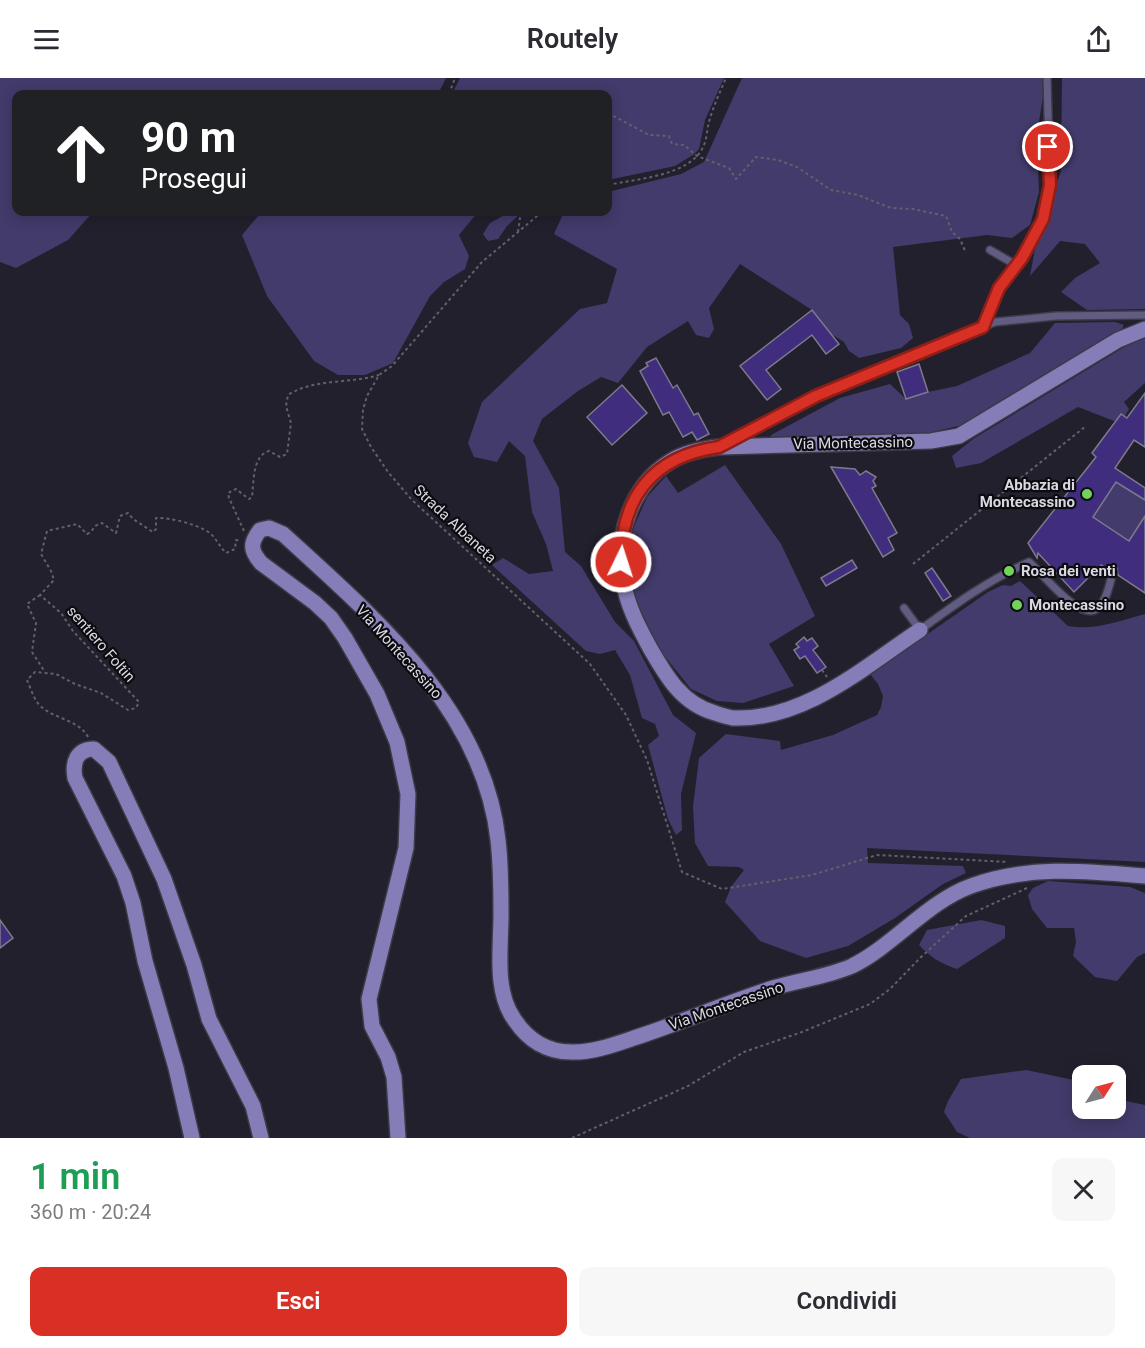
<!DOCTYPE html>
<html lang="it">
<meta charset="utf-8">
<style>
:root{--surface:#fff;--page:#f7f7f7;--text:#2b2b33;--muted:#7c7c81;--accent:#d93025}
body{margin:0;font-family:Roboto,sans-serif;background:var(--page);color:var(--text);height:100vh;display:flex;flex-direction:column;font-size:22px;white-space:nowrap}
*{box-sizing:border-box;margin:0}
p{font-size:20px;color:var(--muted)}
.icon{flex:none;width:33px;height:33px;fill:none;stroke:currentColor;stroke-width:2;stroke-linecap:round;stroke-linejoin:round}
.map{position:relative;height:1060px;overflow:hidden}
.side{display:flex;flex-direction:column;background:var(--surface);flex:1}
.side>*{flex:none}
.top-card{position:absolute;left:12px;top:12px;width:600px;height:126px;border-radius:12px;box-shadow:0 3px 15px #0003;background:#202124;color:#fff;overflow:hidden}
.needle{width:39px;rotate:54deg}
.controls{position:absolute;left:1072px;top:987px;display:grid;gap:12px}
.controls a{display:grid;place-items:center;width:54px;height:54px;border-radius:12px;background:var(--surface);box-shadow:0 3px 15px #0003;font-size:30px}
.pin{position:absolute;display:grid;place-items:center;width:51px;height:51px;color:#fff;margin:-26px;border:3px solid #fff;border-radius:50%;box-shadow:0 2px 6px #0007}
.me{position:absolute;width:66px;margin:-33px;rotate:4deg;stroke-linejoin:round;filter:drop-shadow(0 0 4px #0008)}
.turn{display:flex;align-items:center;gap:21px;height:126px;padding:0 30px;font-size:27px}
.turn .icon{width:78px;height:78px;stroke-width:2.5}
.turn b{display:block;font-size:42px;line-height:51px}
.round{display:grid;place-items:center;flex:none;width:63px;height:63px;border-radius:12px;background:var(--page)}
.headline{display:flex;align-items:center;justify-content:space-between;height:102px;padding:0 30px}
h1{font-size:36px;font-weight:600;line-height:45px;color:#1e9e55}
.cta{display:flex;gap:12px;margin-top:auto;padding:12px 30px}
.cta a{flex:1;height:69px;border-radius:12px;background:var(--accent);color:#fff;font-size:24px;font-weight:600;line-height:69px;text-align:center}
.cta a+a{background:var(--page);color:var(--text)}
header{display:flex;justify-content:space-between;align-items:center;height:78px;padding:0 30px;background:var(--surface);font-size:27px;font-weight:600}
.map>svg:first-child{display:block}
</style>
<header><svg class="icon" aria-label="menu" viewBox="0 0 24 24"><path d="M4 6h16M4 12h16M4 18h16"/></svg>Routely<svg class="icon" aria-label="share" viewBox="0 0 24 24"><path d="M12 15V3M7 8l5-5 5 5M5 13v7h14v-7"/></svg></header>
<div class="map">
<svg width="1145" height="1060" viewBox="0 0 1145 1060">
<rect width="100%" height="100%" fill="#22202d"/>
<g fill="#433b6b">
<path d="M 0,0 L 446,0 L 438,16 L 16,16 L 16,134 L 93,134 L 68,162 L 16,190 L 0,184 Z"/>
<path d="M 460,0 L 724,0 L 705,42 L 699,71 L 693,77 L 675,88 L 608,102 L 608,16 L 452,16 Z"/>
<path d="M 742,0 L 1042,0 L 1043,18 L 1035,70 L 1038,87 L 1039,114 L 1030,147 L 1012,160 L 987,157 L 893,169 L 900,237 L 909,246 L 913,260 L 901,270 L 859,280 L 849,273 L 844,264 L 831,256 L 812,232 L 740,186 L 709,230 L 714,251 L 709,260 L 696,257 L 688,243 L 647,269 L 618,305 L 601,299 L 578,313 L 542,341 L 533,363 L 559,410 L 565,474 L 581,488 L 615,544 L 634,563 L 673,637 L 696,655 L 681,716 L 682,752 L 676,757 L 668,741 L 648,667 L 659,658 L 655,646 L 642,640 L 630,597 L 615,572 L 600,576 L 586,573 L 492,487 L 503,480 L 529,496 L 553,493 L 546,466 L 532,434 L 525,378 L 509,363 L 497,384 L 474,379 L 468,365 L 482,324 L 580,231 L 607,225 L 617,191 L 554,156 L 564,134 L 608,134 L 608,114 L 681,96 L 704,84 Z"/>
<path d="M 1062,0 L 1145,0 L 1145,231 L 1087,232 L 1061,214 L 1075,200 L 1100,185 L 1085,166 L 1060,163 L 1030,198 L 1038,155 L 1061,93 Z"/>
<path d="M 259,134 L 478,134 L 459,157 L 469,178 L 465,191 L 444,204 L 430,218 L 393,285 L 365,297 L 338,297 L 314,283 L 267,218 L 242,157 L 259,137 Z"/>
<path d="M 510,134 L 522,134 L 507,148 L 498,161 L 488,163 L 483,156 L 490,145 Z"/>
<path d="M 1115,244 L 1124,247 L 1119,256 L 966,346 L 929,355 L 770,362 L 771,357 L 840,320 L 890,306 L 906,321 L 928,314 L 957,308 L 1030,275 L 1055,245 Z"/>
<path d="M 1145,260 L 1145,305 L 1124,324 L 1129,331 L 1125,338 L 1114,343 L 1078,329 L 981,385 L 956,390 L 952,378 L 973,361 L 1131,265 Z"/>
<path d="M 725,387 L 781,466 L 815,538 L 769,566 L 794,608 L 743,625 L 717,623 L 691,611 L 651,561 L 632,510 L 629,487 L 633,451 L 647,419 L 666,398 L 678,415 Z"/>
<path d="M 1116,404 L 1145,422 L 1145,438 L 1129,463 L 1093,439 Z"/>
<path d="M 1020,503 L 1068,548 C 1094,553 1119,543 1145,536 L 1145,784 L 867,770 L 868,785 L 963,788 L 966,795 L 943,806 L 895,840 L 848,868 L 806,880 L 760,863 L 725,824 L 731,809 L 744,792 L 739,789 L 708,788 L 695,765 L 693,729 L 699,680 L 726,656 L 780,663 L 781,672 L 833,657 L 877,637 L 881,629 L 883,618 L 878,606 L 870,596 L 988,514 L 1003,507 L 1011,508 Z"/>
<path d="M 1048,803 L 1130,809 L 1145,815 L 1145,875 L 1137,879 L 1117,903 L 1095,899 L 1073,878 L 1076,864 L 1074,850 L 1047,850 L 1032,831 L 1028,817 L 1033,810 Z"/>
<path d="M 981,842 L 1005,848 L 1005,860 L 957,891 C 941,886 930,879 919,867 L 927,852 Z"/>
<path d="M 1026,992 L 1079,1003 L 1083,1010 L 1083,1030 L 1116,1030 L 1116,1021 L 1145,1027 L 1145,1060 L 970,1060 L 957,1054 L 944,1034 L 948,1023 L 961,1001 Z"/>
</g>
<g fill="#412d7d" stroke="#7d7b8b" stroke-width="1.5">
<path d="M 812,232 L 839,266 L 826,276 L 812,257 L 766,292 L 781,311 L 767,322 L 740,288 Z"/>
<path d="M 656,280 L 673,310 L 677,307 L 694,337 L 698,335 L 709,356 L 697,362 L 692,354 L 683,359 L 669,334 L 663,337 L 640,293 L 648,288 L 646,285 Z"/>
<path d="M 919,286 L 928,314 L 906,321 L 897,294 Z"/>
<path d="M 622,307 L 647,335 L 612,367 L 587,339 Z"/>
<path d="M 1145,315 L 1145,369 L 1134,362 L 1115,390 L 1145,410 L 1145,422 L 1116,404 L 1093,439 L 1129,463 L 1145,438 L 1145,515 L 1118,497 L 1117,490 L 1112,488 L 1108,491 L 1101,487 L 1074,514 L 1038,475 L 1037,480 L 1028,465 L 1096,379 L 1092,375 L 1121,336 L 1127,340 Z"/>
<path d="M 831,389 L 855,391 L 860,397 L 866,393 L 876,399 L 873,403 L 876,408 L 872,410 L 897,455 L 888,460 L 894,472 L 883,479 Z"/>
<path d="M 852,482 L 857,490 L 826,508 L 821,500 Z"/>
<path d="M 932,490 L 951,518 L 943,523 L 925,495 Z"/>
<path d="M 804,559 L 807,563 L 812,560 L 818,568 L 813,572 L 826,589 L 817,595 L 805,578 L 800,581 L 794,572 L 799,569 L 796,566 Z"/>
<path d="M 0,842 L 13,860 L 0,870 Z"/>
</g>
<g fill="none" stroke-linecap="round" stroke-linejoin="round">
<defs>
<g id="lane">
<path d="M 990,172 L 1016,187"/>
<path d="M 983,249 L 999,210 L 1022,180 L 1043,141 L 1050,107 L 1047,0"/>
<path d="M 726,365 L 816,318 L 995,244 L 1056,238 L 1145,237"/>
<path d="M 904,530 L 920,552 C 954,527 990,501 1029,484 C 1043,495 1081,547 1099,529 C 1107,522 1110,504 1113,494"/>
</g>
<g id="secondary">
<path d="M 920,552 C 864,589 804,643 733,640 C 727,639 721,637 715,635 C 682,626 666,598 650,570 C 638,548 627,527 623,502 C 615,458 631,407 671,383 C 685,374 702,371 719,369 L 931,363 L 959,358 L 1118,262 L 1145,251"/>
<path d="M 192,1060 L 176,990 L 145,883 L 133,825 L 124,798 L 75,700 C 72,684 77,671 94,671 L 109,684 L 164,801 L 194,887 L 209,941 L 253,1028 L 261,1060"/>
<path d="M 398,1060 L 394,999 L 388,979 L 372,948 L 369,921 L 406,770 L 408,716 L 397,664 L 377,616 L 345,560 L 331,540 L 315,525 L 261,485 C 250,472 250,465 260,452 L 269,450 L 283,456 C 374,539 484,632 498,762 C 501,787 501,812 501,837 C 501,870 494,913 514,941 C 527,961 546,974 571,974 C 595,975 621,964 643,957 C 687,942 730,924 773,910 C 799,902 827,899 852,888 C 893,868 927,824 971,808 C 1028,787 1086,793 1145,798"/>
</g>
</defs>
<use href="#lane" stroke="#3c3a46" stroke-width="10"/>
<use href="#secondary" stroke="#3c3a46" stroke-width="18"/>
<g stroke="#62606c" stroke-width="2" stroke-dasharray="3 3" stroke-linecap="butt">
<path d="M 449,16 L 455,0"/>
<path d="M 608,35 L 649,57 L 669,58 L 672,66 L 684,67 L 697,78 L 729,90 L 736,101 L 756,79 L 778,82 L 797,89 L 831,112 L 858,117 L 891,130 L 913,131 L 946,138 L 952,154 L 960,161 L 966,175"/>
<path d="M 608,107 C 635,101 692,98 704,67 C 707,60 707,51 709,44 C 713,29 720,14 726,0"/>
<path d="M 542,134 L 482,184 L 392,288 L 379,297 L 367,318 L 363,332 L 362,351 L 371,369 L 388,394 L 412,422 L 590,586 L 626,637 L 647,682 L 682,794 L 722,811 L 812,797 L 877,777 L 1008,784"/>
<path d="M 518,154 L 520,140 L 527,134"/>
<path d="M 244,453 L 229,420 L 228,415 L 236,411 L 249,421 L 252,419 C 254,404 252,378 269,373 L 280,379 L 287,376 L 291,345 L 286,328 L 288,317 C 314,300 351,306 379,297"/>
<path d="M 913,486 L 1086,348"/>
<path d="M 40,517 L 27,526 L 36,545 L 32,574 L 45,594"/>
<path d="M 822,592 L 827,599"/>
<path d="M 88,659 C 78,640 49,641 37,624 C 33,618 30,609 27,602 L 35,594 L 56,596 L 75,606 L 101,615 L 128,632 L 136,630 L 139,624 L 73,553 L 61,535 L 40,517 L 54,502 L 51,493 L 41,476 L 47,453 L 77,446 L 87,456 L 91,454 L 95,448 L 102,445 L 116,455 L 120,438 L 128,435 L 133,441 L 153,454 L 156,451 L 156,440 C 169,439 201,447 211,456 C 217,462 220,469 226,475 L 235,471 L 236,462 L 241,463"/>
<path d="M 572,1060 L 688,1008 L 744,974 L 802,954 L 870,926 L 890,911 L 921,879 L 966,838 L 1027,810"/>
</g>
<use href="#lane" stroke="#615c81" stroke-width="7"/>
<use href="#secondary" stroke="#857db7" stroke-width="15"/>
</g>
<g fill="none" stroke-linecap="round" stroke-linejoin="round">
<defs>
<path id="route" d="M 621,484 C 621,419 653,378 719,369 L 816,318 L 983,249 L 999,210 L 1022,180 L 1043,141 L 1050,107 L 1048,69"/>
</defs>
<use href="#route" stroke="#8d1f18" stroke-width="15"/>
<use href="#route" stroke="#d93025" stroke-width="10"/>
</g>
<g fill="#73d25c" stroke="#0b0b10" stroke-width="2">
<circle cx="1087" cy="416" r="6"/>
<circle cx="1009" cy="493" r="6"/>
<circle cx="1017" cy="527" r="6"/>
</g>
<g text-anchor="middle" stroke-width="4.5" stroke-linejoin="round" paint-order="stroke">
<g font-size="15" fill="#dad9e2" stroke="#0b0b10">
<text transform="translate(853 365) rotate(-1)" y="5">Via Montecassino</text>
<text transform="translate(455 446) rotate(43)" y="5">Strada Albaneta</text>
<text transform="translate(101 566) rotate(49)" y="5">sentiero Foltin</text>
<text transform="translate(399 574) rotate(48)" y="5">Via Montecassino</text>
<text transform="translate(726 928) rotate(-19)" y="5">Via Montecassino</text>
</g>
<g font-size="15" font-weight="bold" fill="#dad9e2" stroke="#0b0b10" text-anchor="start">
<text x="1075" y="412" text-anchor="end">Abbazia di<tspan x="1075" dy="17">Montecassino</tspan></text>
<text x="1021" y="498">Rosa dei venti</text>
<text x="1029" y="532">Montecassino</text>
</g>
</g>
</svg>
<div class="controls">
<a><svg class="needle" viewBox="-14 -14 28 28"><path d="M0-13l5 13h-10z" fill="#e53935"/><path d="M0 13l5-13h-10z" fill="#7c7c81"/></svg></a>
</div>
<div class="pin" style="left:1048px;top:69px;background:#d93025"><svg class="icon" aria-label="arrive" viewBox="0 0 24 24"><path d="M6 21V4h12l-3 4 3 4H6"/></svg></div>
<svg class="me" style="left:621px;top:484px" viewBox="-20 -20 40 40"><circle r="17" fill="#d93025" stroke="#fff" stroke-width="3"/><path d="M0-11L8 9 0 5-8 9z" fill="#fff"/></svg>
<div class="top-card">
<div class="turn"><svg class="icon" aria-label="ahead" viewBox="0 0 24 24"><path d="M12 20V5M6 11l6-6 6 6"/></svg><div><b>90 m</b>Prosegui</div></div>
</div>
</div>
<section class="side">
<div class="headline"><div><h1>1 min</h1><p>360 m · 20:24</p></div><a class="round"><svg class="icon" aria-label="close" viewBox="0 0 24 24"><path d="M6 6l12 12M18 6L6 18"/></svg></a></div>
<div class="cta"><a>Esci</a><a>Condividi</a></div>
</section>
